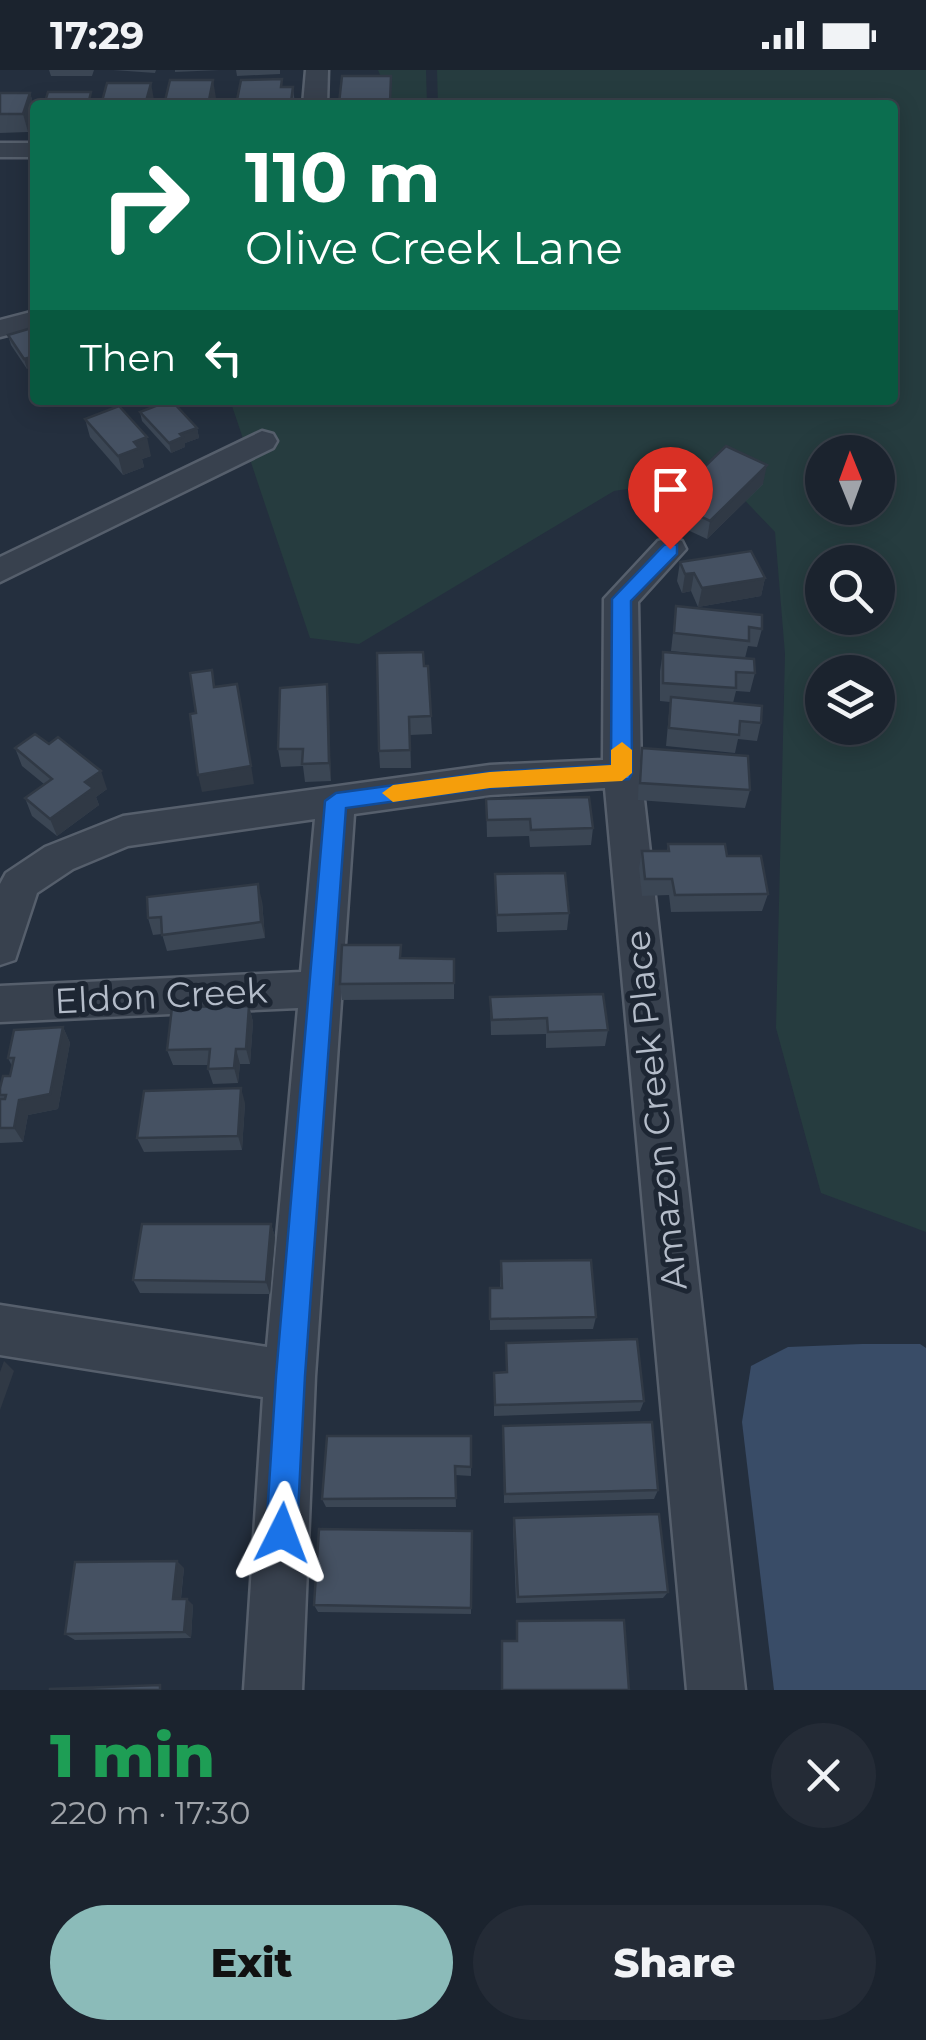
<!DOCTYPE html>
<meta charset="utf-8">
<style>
:root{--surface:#1b232e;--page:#242b36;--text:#f1f3f6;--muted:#a0a4aa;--line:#39404a;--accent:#8bbbb9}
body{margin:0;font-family:Montserrat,sans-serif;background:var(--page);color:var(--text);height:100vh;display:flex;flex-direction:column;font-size:38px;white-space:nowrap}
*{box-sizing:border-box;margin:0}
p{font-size:32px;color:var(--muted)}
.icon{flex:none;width:55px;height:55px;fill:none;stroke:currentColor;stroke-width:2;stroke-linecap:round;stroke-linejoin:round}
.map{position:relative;height:1620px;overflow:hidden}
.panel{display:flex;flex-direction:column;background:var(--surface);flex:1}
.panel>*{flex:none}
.top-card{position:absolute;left:30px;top:30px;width:868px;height:305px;border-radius:10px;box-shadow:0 5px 25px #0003,0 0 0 2px var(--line);background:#0b6e4f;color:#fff;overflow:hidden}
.needle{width:65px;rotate:359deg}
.tools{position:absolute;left:805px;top:365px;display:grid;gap:20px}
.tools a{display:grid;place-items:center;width:90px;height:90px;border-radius:50%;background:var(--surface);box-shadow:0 5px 25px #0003,0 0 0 2px var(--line);font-size:50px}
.pin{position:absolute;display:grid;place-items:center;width:85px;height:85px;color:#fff;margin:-102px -42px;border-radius:50% 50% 50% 0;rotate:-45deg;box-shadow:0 0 10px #0007}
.pin .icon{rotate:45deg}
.me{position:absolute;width:110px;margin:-55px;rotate:3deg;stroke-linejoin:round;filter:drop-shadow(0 0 8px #0008)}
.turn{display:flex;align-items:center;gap:35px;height:210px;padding:0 50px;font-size:45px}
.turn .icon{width:130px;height:130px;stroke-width:2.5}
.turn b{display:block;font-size:70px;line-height:85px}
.then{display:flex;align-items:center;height:95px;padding:0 50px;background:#0003;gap:20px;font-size:38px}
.round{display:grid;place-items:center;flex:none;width:105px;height:105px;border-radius:52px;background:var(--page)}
.summary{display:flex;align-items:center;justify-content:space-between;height:170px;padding:0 50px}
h1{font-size:60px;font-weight:800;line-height:75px;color:#1e9e55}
.cta{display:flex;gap:20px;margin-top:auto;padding:20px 50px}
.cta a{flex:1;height:115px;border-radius:60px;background:var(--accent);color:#111;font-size:40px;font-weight:800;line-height:115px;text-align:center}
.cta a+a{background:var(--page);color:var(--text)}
.status{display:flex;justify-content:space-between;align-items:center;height:70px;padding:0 50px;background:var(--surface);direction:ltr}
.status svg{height:28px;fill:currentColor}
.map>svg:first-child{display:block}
</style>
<div class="status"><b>17:29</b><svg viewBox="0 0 49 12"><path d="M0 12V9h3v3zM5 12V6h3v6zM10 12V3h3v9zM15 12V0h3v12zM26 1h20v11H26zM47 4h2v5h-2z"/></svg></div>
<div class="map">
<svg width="926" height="1620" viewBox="0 0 926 1620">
<rect width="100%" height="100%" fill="#242f3e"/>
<g fill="#263c3f" fill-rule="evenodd">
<path d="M 378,0 L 426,0 L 427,35 L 393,35 Z"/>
<path d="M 437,0 L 926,0 L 926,1162 L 821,1123 L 776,958 L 785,584 L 775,462 L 734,419 L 654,415 L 614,421 L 359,574 L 310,568 L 230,330 L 892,330 L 892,35 L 438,35 ZM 822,382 L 878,382 L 878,438 L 822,438 ZM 822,492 L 878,492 L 878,548 L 822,548 ZM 822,602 L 878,602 L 878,658 L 822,658 Z"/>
</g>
<path fill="#394c67" d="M 862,1274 L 920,1274 L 926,1278 L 926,1620 L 774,1620 L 742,1352 L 751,1296 L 788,1277 Z"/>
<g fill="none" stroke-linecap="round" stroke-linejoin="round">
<defs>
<g id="minor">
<path d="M 306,0 L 328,0 L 327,35 L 303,35 Z"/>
<rect x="0" y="73" width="35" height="14"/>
<path d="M 35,241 L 35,258 L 0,267 L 0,250 Z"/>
<path d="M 262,361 L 273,364 L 277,371 L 273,378 L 0,512 L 0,487 Z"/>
<path d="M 670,468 L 682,471 L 686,479 L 638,532 L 641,703 L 745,1620 L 687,1620 L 605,718 L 490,725 L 354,744 L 315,1306 L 302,1620 L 244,1620 L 263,1327 L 0,1285 L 0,1235 L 267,1277 L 298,938 L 0,952 L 0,916 L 301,902 L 315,749 L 128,776 L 73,799 L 37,823 L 15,890 L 0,895 L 0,814 L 6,803 L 45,777 L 123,746 L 490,695 L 603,690 L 604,529 L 658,471 Z"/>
</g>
</defs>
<use href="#minor" stroke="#565f6c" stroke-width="5"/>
<use href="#minor" fill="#38414e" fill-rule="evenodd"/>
</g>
<g fill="#3b4654">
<path d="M 49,0 L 94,0 L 92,6 L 51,6 Z"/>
<path d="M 113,0 L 156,0 L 155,3 Z"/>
<path d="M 175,0 L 220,0 L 175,2 Z"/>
<path d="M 236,0 L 280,0 L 280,4 L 237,6 Z"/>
<path d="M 342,6 L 391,6 L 391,35 L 339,35 Z"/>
<path d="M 283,17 L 293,17 L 295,35 L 236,35 Z"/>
<path d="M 0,23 L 30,23 L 35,40 L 28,62 L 0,63 Z"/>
<path d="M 35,257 L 27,299 L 11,275 L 8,265 Z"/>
<path d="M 140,342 L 197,358 L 199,368 L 185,373 L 185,377 L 171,383 L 142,351 Z"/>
<path d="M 85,349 L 151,386 L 142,389 L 144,397 L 123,405 L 90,367 Z"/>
<path d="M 695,406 L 763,414 L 707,469 L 651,443 L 654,424 Z"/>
<path d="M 680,492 L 765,508 L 761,526 L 698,537 L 691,521 L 682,523 L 677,511 Z"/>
<path d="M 676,536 L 762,559 L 757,577 L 748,576 L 745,588 L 755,603 L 750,622 L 736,621 L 733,633 L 761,653 L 757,671 L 738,669 L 735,683 L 666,676 L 670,632 L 660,631 L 660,601 L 663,582 L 718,586 L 671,581 Z"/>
<path d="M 424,596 L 428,596 L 432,664 L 410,665 L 411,698 L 380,698 L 379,681 Z"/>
<path d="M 327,614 L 331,711 L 305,712 L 303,696 L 281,697 L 278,679 Z"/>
<path d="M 15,678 L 107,719 L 96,727 L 99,735 L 57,766 L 32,746 L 25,728 L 44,714 L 22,696 Z"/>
<path d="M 642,678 L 750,720 L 745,738 L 638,730 L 639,696 Z"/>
<path d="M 486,729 L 593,758 L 591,775 L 530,777 L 529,766 L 487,767 Z"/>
<path d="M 668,774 L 727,786 L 768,824 L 762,841 L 671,842 L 669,825 L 642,826 L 639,798 L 642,781 L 667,781 Z"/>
<path d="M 495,804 L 569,843 L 567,860 L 497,862 Z"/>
<path d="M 262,831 L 265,868 L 167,881 L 162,864 L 153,865 L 148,848 Z"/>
<path d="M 402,888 L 454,889 L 454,929 L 342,930 L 340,914 Z"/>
<path d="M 490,927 L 608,960 L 605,976 L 546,978 L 546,964 L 491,965 Z"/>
<path d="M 249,936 L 253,952 L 250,994 L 240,994 L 238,1013 L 213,1014 L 208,999 L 208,995 L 173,995 L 167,980 Z"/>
<path d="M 63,957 L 70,973 L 58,1039 L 28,1045 L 23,1072 L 0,1073 L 0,1018 L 10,1006 L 12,996 L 8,988 Z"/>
<path d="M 245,1033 L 242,1080 L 144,1082 L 137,1068 Z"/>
<path d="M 271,1154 L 275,1167 L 270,1224 L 140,1223 L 133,1210 Z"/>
<path d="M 501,1191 L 596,1247 L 593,1259 L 490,1260 L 490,1218 L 500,1218 Z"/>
<path d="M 506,1273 L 644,1331 L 640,1341 L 494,1346 L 494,1303 L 506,1302 Z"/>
<path d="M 503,1356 L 658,1420 L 654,1429 L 504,1433 Z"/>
<path d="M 471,1366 L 471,1406 L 455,1405 L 456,1437 L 326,1437 L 322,1429 Z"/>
<path d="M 514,1448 L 668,1522 L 663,1528 L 516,1533 L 513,1457 Z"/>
<path d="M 472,1461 L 471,1544 L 318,1542 L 314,1535 Z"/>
<path d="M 184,1498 L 181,1529 L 193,1535 L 191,1568 L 75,1570 L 65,1564 Z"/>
</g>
<g fill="#303945">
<path d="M 213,10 L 216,28 L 214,35 L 208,35 Z"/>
<path d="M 151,13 L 154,30 L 153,35 L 145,35 Z"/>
<path d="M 30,23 L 35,40 L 28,62 L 23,44 Z"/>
<path d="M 35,286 L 35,296 L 27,299 L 24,289 Z"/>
<path d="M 197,358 L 199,368 L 185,373 L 185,377 L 171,383 L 169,373 L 180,364 Z"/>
<path d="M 147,367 L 151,386 L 142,389 L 144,397 L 123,405 L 118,386 L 134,372 Z"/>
<path d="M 767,395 L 763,414 L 707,469 L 710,451 Z"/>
<path d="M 694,503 L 691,521 L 682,523 L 685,504 Z"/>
<path d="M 765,508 L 761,526 L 698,537 L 702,518 Z"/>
<path d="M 327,614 L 329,632 L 331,711 L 329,693 Z"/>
<path d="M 241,632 L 254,714 L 202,722 L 198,705 Z"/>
<path d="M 101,701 L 107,719 L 96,727 L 99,735 L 57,766 L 50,749 L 85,712 Z"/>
<path d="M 258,814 L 262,831 L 265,868 L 261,852 Z"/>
<path d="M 249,936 L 253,952 L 250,994 L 246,979 Z"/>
<path d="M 63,957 L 70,973 L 58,1039 L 28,1045 L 23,1072 L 14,1058 L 19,1030 Z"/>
<path d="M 236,979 L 240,994 L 238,1013 L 234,998 Z"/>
<path d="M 241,1018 L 245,1033 L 242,1080 L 238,1066 Z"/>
<path d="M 271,1154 L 275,1167 L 270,1224 L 266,1212 Z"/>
<path d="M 4,1291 L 14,1301 L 0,1340 L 0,1302 Z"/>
<path d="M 177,1491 L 184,1498 L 180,1535 L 173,1529 Z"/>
<path d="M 187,1529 L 193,1535 L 191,1568 L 184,1562 Z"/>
</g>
<g fill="#455162" stroke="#303945" stroke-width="2.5">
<path d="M 342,6 L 391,6 L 390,33 L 339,33 Z"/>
<path d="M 282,9 L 281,17 L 293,17 L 291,32 L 267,32 L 267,35 L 236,35 L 241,10 Z"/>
<path d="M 170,10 L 213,10 L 208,35 L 164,35 Z"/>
<path d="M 107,13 L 151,13 L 145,35 L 101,35 Z"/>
<path d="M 48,22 L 91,22 L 88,35 L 44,35 Z"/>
<path d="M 0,23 L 30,23 L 23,44 L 0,44 Z"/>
<path d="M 35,257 L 35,286 L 24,289 L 8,265 Z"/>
<path d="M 171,330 L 197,358 L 180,364 L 183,367 L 169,373 L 140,342 Z"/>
<path d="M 119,336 L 147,367 L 134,372 L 139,378 L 118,386 L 85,349 Z"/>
<path d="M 726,376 L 767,395 L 710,451 L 654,424 L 681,399 L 695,406 Z"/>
<path d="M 751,481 L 765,508 L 702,518 L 694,503 L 685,504 L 680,492 Z"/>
<path d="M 676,536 L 762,545 L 762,559 L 749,557 L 749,571 L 674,563 Z"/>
<path d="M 423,582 L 424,596 L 428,596 L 431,646 L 409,647 L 410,680 L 379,681 L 377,583 Z"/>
<path d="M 663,582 L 754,589 L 755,603 L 736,602 L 736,618 L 663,613 Z"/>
<path d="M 212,600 L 214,617 L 237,614 L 251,696 L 198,705 L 190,644 L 196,643 L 190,603 Z"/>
<path d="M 327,614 L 329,693 L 302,694 L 303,679 L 278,679 L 280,618 Z"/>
<path d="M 671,627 L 762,636 L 761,653 L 740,651 L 739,665 L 669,658 Z"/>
<path d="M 35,664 L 49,674 L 58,667 L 101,701 L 85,712 L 93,718 L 50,749 L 25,728 L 52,709 L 15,678 Z"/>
<path d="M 642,678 L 748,686 L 750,720 L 640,713 Z"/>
<path d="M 589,727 L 593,758 L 531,760 L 530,749 L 487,750 L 486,729 Z"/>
<path d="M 668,774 L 725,774 L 727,786 L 761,786 L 768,824 L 675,825 L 672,809 L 645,809 L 642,781 L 669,781 Z"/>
<path d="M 565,803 L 569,843 L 497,845 L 495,804 Z"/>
<path d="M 258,814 L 261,852 L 162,865 L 161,847 L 148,848 L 147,827 Z"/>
<path d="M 342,875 L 401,875 L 400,888 L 454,889 L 454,913 L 340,914 Z"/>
<path d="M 603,924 L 608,960 L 548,962 L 547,948 L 492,950 L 490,927 Z"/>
<path d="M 249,936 L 246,979 L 236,979 L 234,998 L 208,999 L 210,979 L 167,980 L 172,937 Z"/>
<path d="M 63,957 L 50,1024 L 19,1030 L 14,1058 L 0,1058 L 0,1029 L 5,1029 L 6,1025 L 0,1025 L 0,1018 L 3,1006 L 10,1006 L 14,988 L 8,988 L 14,960 Z"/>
<path d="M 241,1018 L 238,1066 L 137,1068 L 144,1021 Z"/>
<path d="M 142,1154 L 271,1154 L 266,1212 L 133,1210 Z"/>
<path d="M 591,1190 L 596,1247 L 490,1249 L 490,1218 L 502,1218 L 501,1191 Z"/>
<path d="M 637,1269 L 644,1331 L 495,1335 L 494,1303 L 507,1302 L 506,1273 Z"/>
<path d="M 652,1352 L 658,1420 L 505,1424 L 503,1356 Z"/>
<path d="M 327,1366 L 471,1366 L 471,1397 L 455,1396 L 456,1428 L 322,1429 Z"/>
<path d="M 659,1444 L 668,1522 L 518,1527 L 514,1448 Z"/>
<path d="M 319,1459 L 472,1461 L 471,1538 L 314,1535 Z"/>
<path d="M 177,1491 L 173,1529 L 187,1529 L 184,1562 L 65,1564 L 75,1492 Z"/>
<path d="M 624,1550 L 629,1620 L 502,1620 L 502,1571 L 517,1571 L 517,1551 Z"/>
<path d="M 160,1615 L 160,1620 L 50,1620 L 50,1619 Z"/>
</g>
<path fill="#1a73e8" stroke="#114b97" stroke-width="2.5" d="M 670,473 L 677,475 L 677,484 L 631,531 L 632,703 L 629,709 L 490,718 L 346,738 L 305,1306 L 297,1463 L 293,1474 L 282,1478 L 271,1474 L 266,1463 L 276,1306 L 325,731 L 336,723 L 490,702 L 611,695 L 612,529 L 664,475 Z"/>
<path fill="#f59e0b" d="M 622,672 L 632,680 L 632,703 L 622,711 L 490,718 L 393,732 L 382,723 L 393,715 L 490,702 L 611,695 L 611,680 Z"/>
<g text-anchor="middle" stroke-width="10" stroke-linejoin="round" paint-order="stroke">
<g font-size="35" fill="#b4bcc9" stroke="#1d2633">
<text transform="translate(161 926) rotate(-3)" y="12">Eldon Creek</text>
<text transform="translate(656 1040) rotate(-96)" y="12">Amazon Creek Place</text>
</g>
</g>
</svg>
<div class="tools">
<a><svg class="needle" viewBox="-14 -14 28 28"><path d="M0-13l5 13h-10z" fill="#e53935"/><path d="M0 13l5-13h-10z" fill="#a0a4aa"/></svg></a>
<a><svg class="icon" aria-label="search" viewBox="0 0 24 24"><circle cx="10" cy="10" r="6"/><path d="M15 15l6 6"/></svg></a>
<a><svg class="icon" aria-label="layers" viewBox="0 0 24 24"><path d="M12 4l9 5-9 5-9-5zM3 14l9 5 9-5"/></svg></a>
</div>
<div class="pin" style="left:670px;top:479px;background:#d93025"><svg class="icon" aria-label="arrive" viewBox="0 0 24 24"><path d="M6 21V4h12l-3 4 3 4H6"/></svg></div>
<svg class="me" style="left:282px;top:1463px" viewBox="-20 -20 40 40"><path d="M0-17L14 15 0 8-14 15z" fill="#1a73e8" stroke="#fff" stroke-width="4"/></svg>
<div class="top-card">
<div class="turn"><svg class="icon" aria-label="right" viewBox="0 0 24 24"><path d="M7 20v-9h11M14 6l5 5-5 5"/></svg><div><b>110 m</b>Olive Creek Lane</div></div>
<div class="then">Then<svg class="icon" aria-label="left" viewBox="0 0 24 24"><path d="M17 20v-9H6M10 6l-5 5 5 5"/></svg></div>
</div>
</div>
<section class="panel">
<div class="summary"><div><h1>1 min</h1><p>220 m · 17:30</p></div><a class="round"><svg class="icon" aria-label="close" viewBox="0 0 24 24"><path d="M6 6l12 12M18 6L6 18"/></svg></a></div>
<div class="cta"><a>Exit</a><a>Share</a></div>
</section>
